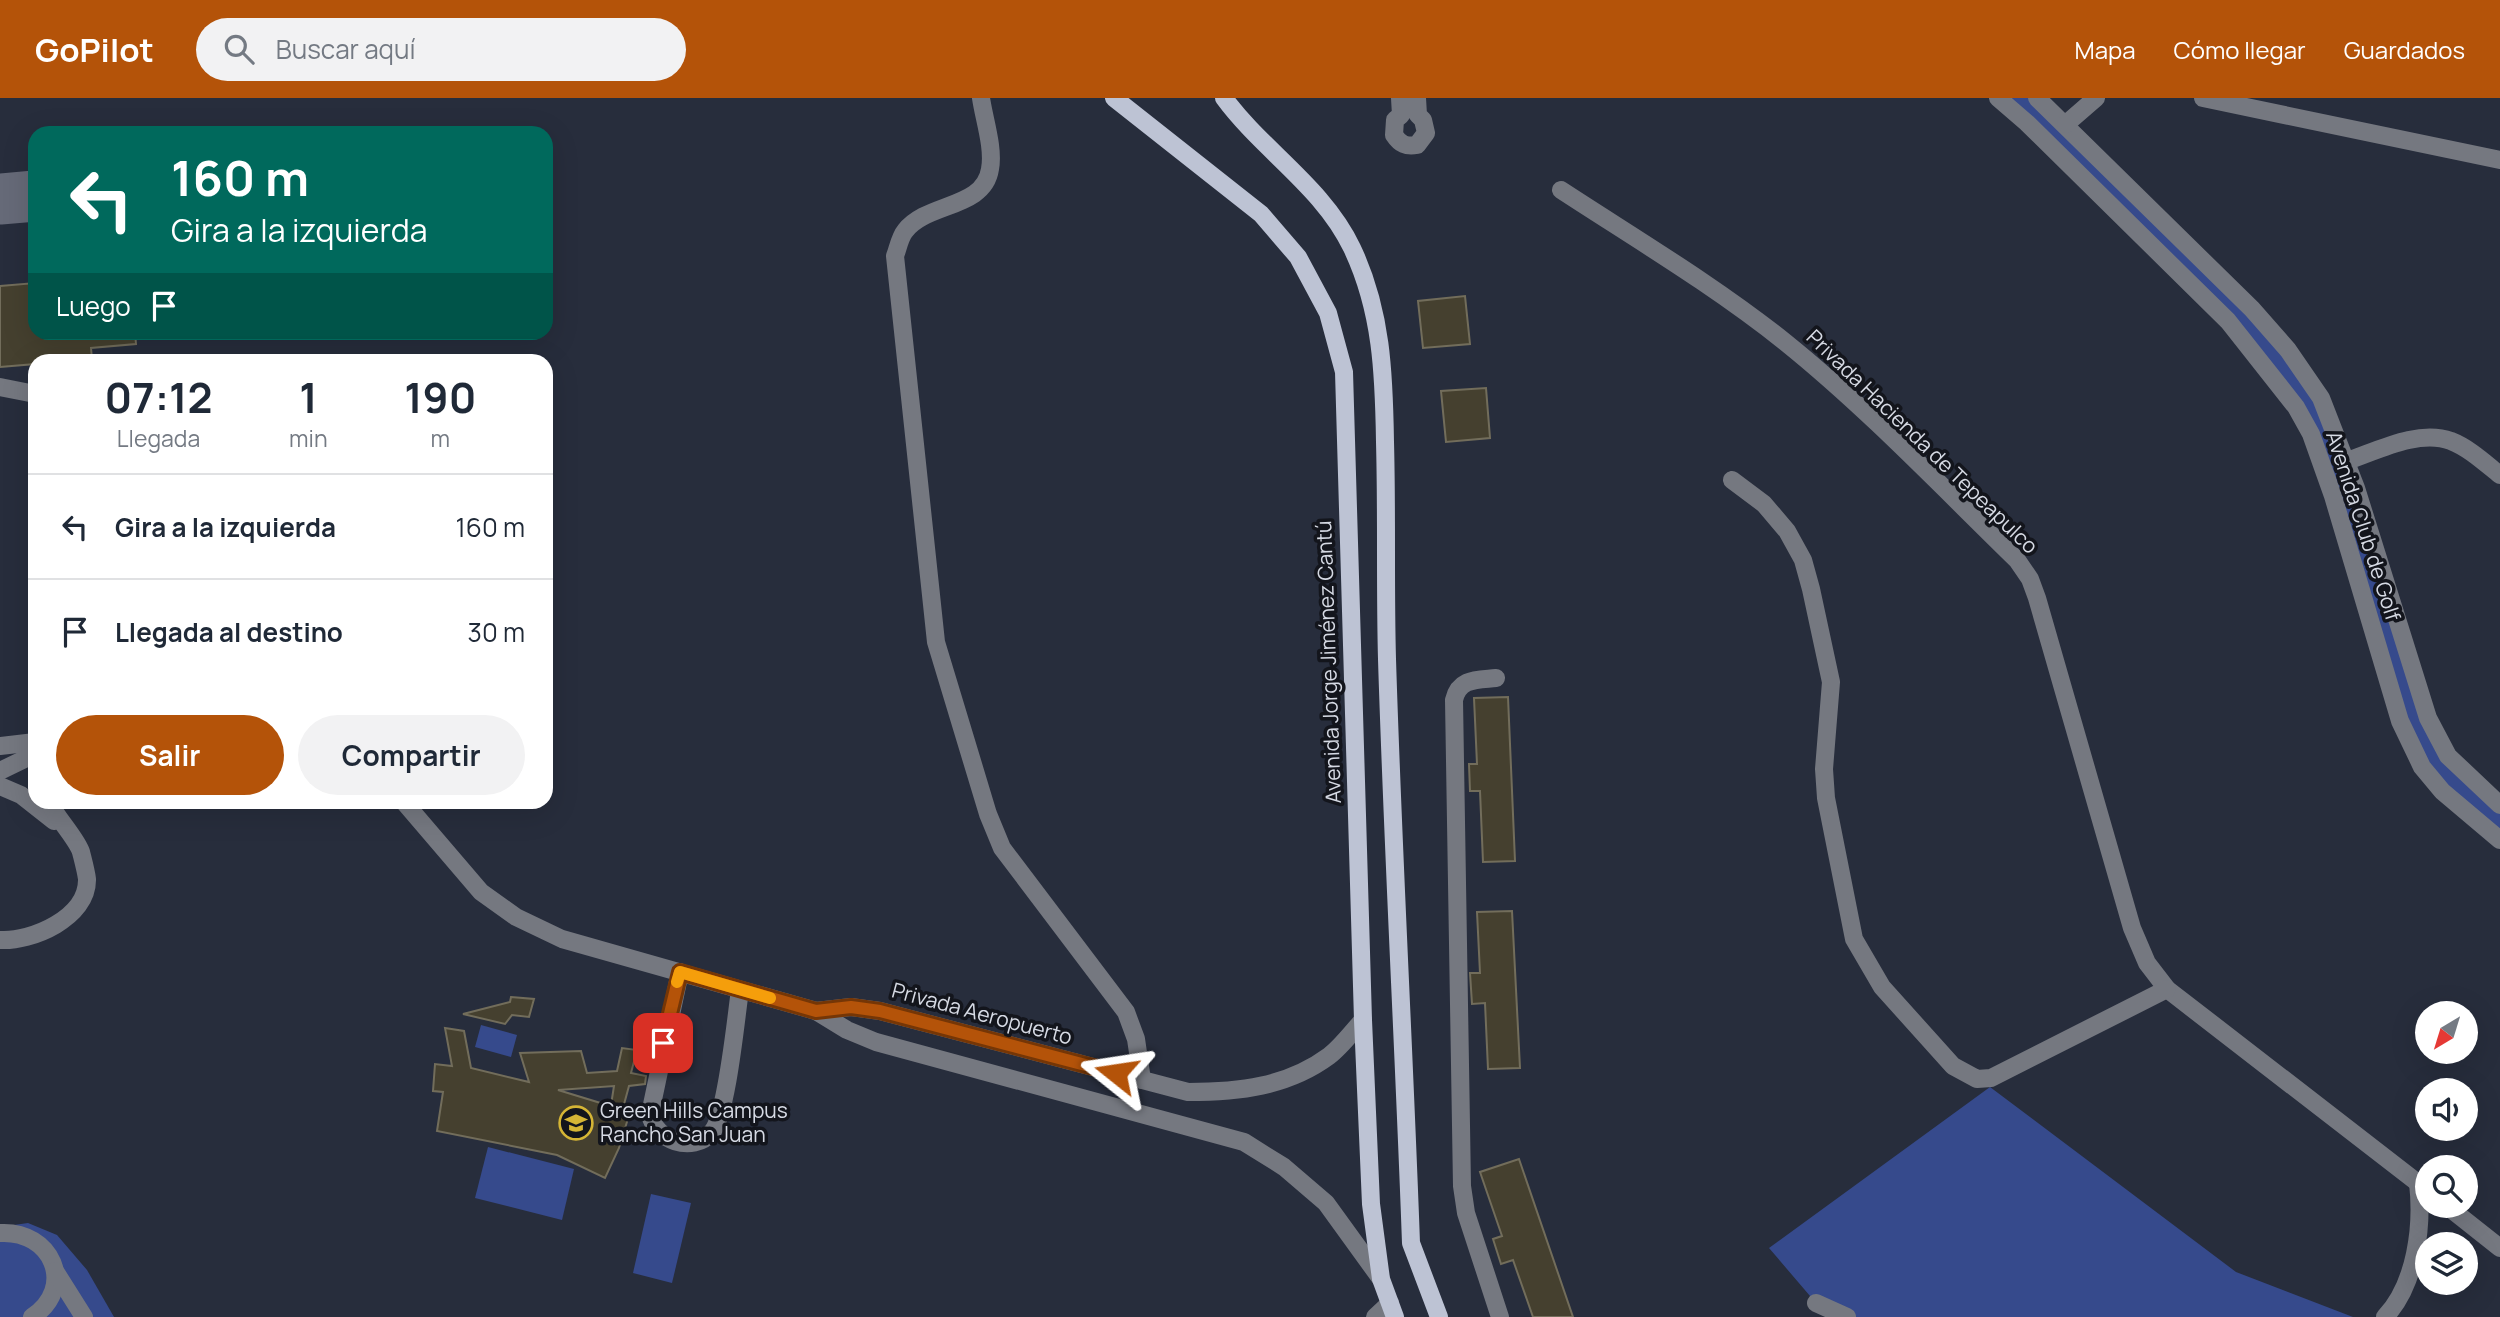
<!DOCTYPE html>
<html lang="es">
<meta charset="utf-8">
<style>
:root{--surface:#fff;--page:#f2f2f3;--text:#1f2937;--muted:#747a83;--line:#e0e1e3;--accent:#b45309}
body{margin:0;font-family:Manrope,sans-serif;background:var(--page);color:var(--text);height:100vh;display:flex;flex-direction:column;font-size:26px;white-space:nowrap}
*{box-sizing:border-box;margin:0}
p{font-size:23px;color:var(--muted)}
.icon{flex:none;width:38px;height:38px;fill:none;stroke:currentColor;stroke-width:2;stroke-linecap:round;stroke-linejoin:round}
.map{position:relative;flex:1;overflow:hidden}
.drawer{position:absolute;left:28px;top:256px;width:525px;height:455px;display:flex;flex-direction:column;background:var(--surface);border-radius:21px;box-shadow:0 7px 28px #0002}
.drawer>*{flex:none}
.guide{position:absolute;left:28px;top:28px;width:525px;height:214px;border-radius:21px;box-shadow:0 7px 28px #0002;background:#00695c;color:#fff;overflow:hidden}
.needle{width:46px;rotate:218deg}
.tools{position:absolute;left:2415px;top:903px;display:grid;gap:14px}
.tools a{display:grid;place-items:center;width:63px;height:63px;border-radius:50%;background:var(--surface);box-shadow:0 7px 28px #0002;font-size:35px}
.pin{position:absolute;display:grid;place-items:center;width:60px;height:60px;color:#fff;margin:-30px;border-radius:14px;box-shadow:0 4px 10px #0006}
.me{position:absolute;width:77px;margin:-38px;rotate:285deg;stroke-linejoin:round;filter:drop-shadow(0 0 5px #0008)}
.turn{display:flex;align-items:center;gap:24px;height:147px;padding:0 28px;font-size:32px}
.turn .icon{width:91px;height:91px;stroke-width:2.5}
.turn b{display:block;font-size:49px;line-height:60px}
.then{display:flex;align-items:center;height:66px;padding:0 28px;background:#0003;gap:14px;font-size:26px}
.eta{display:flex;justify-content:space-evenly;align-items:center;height:119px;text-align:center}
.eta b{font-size:42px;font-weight:700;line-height:49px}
.primary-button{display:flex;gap:14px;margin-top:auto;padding:14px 28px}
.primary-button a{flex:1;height:80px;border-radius:42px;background:var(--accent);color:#fff;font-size:28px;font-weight:700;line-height:80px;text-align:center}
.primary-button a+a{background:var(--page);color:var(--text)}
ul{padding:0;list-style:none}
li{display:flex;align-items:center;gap:21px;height:105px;padding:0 28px;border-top:2px solid var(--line)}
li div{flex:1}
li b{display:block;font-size:26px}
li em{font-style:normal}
header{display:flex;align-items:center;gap:42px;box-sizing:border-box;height:98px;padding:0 35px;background:var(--accent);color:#fff}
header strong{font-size:33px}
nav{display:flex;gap:38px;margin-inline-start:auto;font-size:24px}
.search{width:490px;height:63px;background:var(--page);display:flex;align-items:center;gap:18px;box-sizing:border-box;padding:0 24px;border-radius:38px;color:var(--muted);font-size:26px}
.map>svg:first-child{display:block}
</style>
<header>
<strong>GoPilot</strong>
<div class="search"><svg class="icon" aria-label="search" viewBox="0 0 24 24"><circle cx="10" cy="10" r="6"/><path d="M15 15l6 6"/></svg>Buscar aquí</div>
<nav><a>Mapa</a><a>Cómo llegar</a><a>Guardados</a></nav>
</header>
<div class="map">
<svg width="2500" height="1219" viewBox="0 0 2500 1219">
<rect width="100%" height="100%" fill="#272d3c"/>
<g fill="#364a8c">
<path d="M 1998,0 L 2037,0 L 2252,211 L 2321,300 L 2448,658 L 2500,707 L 2500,741 L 2422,669 L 2311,336 L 2264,265 Z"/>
<path d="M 481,927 L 517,937 L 511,959 L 475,949 Z"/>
<path d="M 1990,989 L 2236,1174 L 2353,1219 L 1847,1219 L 1816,1205 L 1769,1150 Z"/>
<path d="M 488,1049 L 574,1071 L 562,1122 L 475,1100 Z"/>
<path d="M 651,1096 L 691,1105 L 672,1185 L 633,1175 Z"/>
<path d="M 28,1125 L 57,1137 L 87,1172 L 114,1219 L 0,1219 L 0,1129 Z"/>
</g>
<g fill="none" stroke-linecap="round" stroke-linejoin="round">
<path stroke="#666a78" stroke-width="51" d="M 0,101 L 35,98"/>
</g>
<g fill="#45402f" stroke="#726d5b" stroke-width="2">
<path d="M 35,185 L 35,234 L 135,234 L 136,246 L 91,250 L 92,261 L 35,262 L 35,266 L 0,269 L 0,188 Z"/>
<path d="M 1465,198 L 1470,246 L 1423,250 L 1418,203 Z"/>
<path d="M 1486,290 L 1490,340 L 1446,344 L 1441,293 Z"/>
<path d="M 1508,599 L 1515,763 L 1483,764 L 1480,693 L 1470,693 L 1469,666 L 1477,666 L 1474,600 Z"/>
<path d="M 1512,813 L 1520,970 L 1488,971 L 1485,905 L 1472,906 L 1470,875 L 1480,875 L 1477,814 Z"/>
<path d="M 511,899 L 534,901 L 529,919 L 512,917 L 505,926 L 463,916 L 510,904 Z"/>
<path d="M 445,930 L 464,933 L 471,970 L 529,984 L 520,955 L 581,953 L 587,975 L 617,973 L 622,950 L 637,952 L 631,975 L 646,978 L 645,986 L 629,988 L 623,1010 L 611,1007 L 614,988 L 558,992 L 630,1014 L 619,1050 L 605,1080 L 557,1057 L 437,1033 L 443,994 L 433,993 L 435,966 L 452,968 Z"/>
<path d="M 1519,1061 L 1573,1219 L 1533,1219 L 1513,1162 L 1501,1166 L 1493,1141 L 1502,1138 L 1480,1074 Z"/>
</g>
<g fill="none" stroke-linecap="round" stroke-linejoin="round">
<g stroke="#757880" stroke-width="18">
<path d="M 981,0 C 984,21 994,50 990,71 C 984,111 927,104 905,133 C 900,139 898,150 895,158 L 936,544 L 988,716 L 1002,750 L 1126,914 L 1136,941 L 1142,982"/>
<path d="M 1400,0 L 1401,17 L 1395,22 L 1394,37 C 1400,46 1406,49 1417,47 L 1426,35 L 1423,22 L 1418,17 L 1417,0"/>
<path d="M 1998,0 L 2027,25 L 2228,223 L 2296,309 L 2311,336 L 2333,398 L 2400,623 L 2422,669 L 2442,693 L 2500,742"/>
<path d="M 2037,0 L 2252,211 L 2288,252 L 2321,300 L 2356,390 L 2428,620 L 2448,658 L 2500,707"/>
<path d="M 2203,0 L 2500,62"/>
<path d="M 2066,26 L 2096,0"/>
<path d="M 1561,92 C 1636,141 1715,188 1785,244 C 1867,310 1941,388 2017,462 L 2030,481 L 2037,500 L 2132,830 L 2147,865 L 2167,891 L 2427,1092"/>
<path d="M 0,289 L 35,296"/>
<path d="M 2347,363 C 2377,353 2418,331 2451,343 C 2469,350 2485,365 2500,377"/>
<path d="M 1732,382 L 1764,406 L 1787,433 L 1803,462 L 1811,491 L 1831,584 L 1824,671 L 1826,700 L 1854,841 L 1882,889 L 1953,968 L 1977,981 L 1991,980 L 2167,891"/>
<path d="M 1496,580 C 1477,582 1459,580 1454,602 L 1462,1088 L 1466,1115 L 1500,1219"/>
<path d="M 0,648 L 35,644"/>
<path d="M 0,673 L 35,656"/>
<path d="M 0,688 L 21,697 L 54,723"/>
<path d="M 404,704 L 481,794 L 516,819 L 562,841 L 816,913 L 847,932 L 876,944 L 1244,1044 L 1284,1069 L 1326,1105 L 1381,1181"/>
<path d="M 0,842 C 31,844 88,820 87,781 C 86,773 83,762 81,754 C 77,741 56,719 49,704"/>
<path d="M 680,874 L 650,1016 C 655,1042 692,1057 712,1034 C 727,1016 736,919 740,892"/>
<path d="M 816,913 L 851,909 L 880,913 L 1188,994 C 1238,994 1287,989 1329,958 C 1341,949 1352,934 1363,922"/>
<path d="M 2447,1108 L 2500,1150"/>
<path d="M 0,1135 C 52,1132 77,1189 32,1219"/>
<path d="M 55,1173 L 84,1219"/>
<path d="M 1816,1205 L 1847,1219"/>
<path d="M 1375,1219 L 1390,1205"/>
<path d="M 2385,1219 C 2416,1186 2423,1128 2418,1085"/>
</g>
<g stroke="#bdc3d4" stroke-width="18">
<path d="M 1114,0 L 1261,116 L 1298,159 L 1328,215 L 1344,274 L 1363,922 L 1371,1106 L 1381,1181 L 1395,1219"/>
<path d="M 1224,0 C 1263,53 1323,89 1352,150 C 1382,213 1384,277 1385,344 C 1387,417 1385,489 1387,561 C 1393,756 1404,950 1411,1145 L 1439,1219"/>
</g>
</g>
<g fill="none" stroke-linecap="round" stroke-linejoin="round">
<defs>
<path id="route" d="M 663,945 L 680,874 L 816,913 L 851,909 L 880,913 L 1116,975"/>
</defs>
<use href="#route" stroke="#753606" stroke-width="18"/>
<use href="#route" stroke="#b45309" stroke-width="12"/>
<path stroke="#f59e0b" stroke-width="12" d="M 677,884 L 680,874 L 770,900"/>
</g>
<defs>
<symbol id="school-ring" viewBox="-11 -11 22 22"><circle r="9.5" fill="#13151c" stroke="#d5b535" stroke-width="1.5"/><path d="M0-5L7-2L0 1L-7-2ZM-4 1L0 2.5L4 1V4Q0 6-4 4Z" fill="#d5b535"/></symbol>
</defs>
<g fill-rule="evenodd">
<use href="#school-ring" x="557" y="1006" width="38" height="38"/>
</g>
<g text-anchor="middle" stroke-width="7" stroke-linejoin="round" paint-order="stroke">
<g font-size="21" fill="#d6dae4" stroke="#13151c">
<text transform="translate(1922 344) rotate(44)" y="7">Privada Hacienda de Tepeapulco</text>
<text transform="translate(2363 428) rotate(72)" y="7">Avenida Club de Golf</text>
<text transform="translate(1329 564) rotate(-92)" y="7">Avenida Jorge Jiménez Cantú</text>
<text transform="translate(982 916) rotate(15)" y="7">Privada Aeropuerto</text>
</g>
<g font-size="21" fill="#d6dae4" stroke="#13151c" text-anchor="start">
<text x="600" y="1020">Green Hills Campus<tspan x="600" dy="24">Rancho San Juan</tspan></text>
</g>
</g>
</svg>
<div class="tools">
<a><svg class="needle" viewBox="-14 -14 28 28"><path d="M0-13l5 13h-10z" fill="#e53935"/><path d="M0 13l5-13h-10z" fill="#747a83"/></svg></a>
<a><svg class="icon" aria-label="sound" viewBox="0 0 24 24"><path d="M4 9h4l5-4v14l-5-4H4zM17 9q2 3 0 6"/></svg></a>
<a><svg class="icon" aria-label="search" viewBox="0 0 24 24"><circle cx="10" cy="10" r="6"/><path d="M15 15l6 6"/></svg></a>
<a><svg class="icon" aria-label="layers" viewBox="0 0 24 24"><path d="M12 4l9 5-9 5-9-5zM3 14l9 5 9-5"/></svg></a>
</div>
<div class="pin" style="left:663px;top:945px;background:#d93025"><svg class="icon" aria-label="arrive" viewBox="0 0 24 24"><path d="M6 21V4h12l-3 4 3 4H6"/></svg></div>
<svg class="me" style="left:1116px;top:975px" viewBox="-20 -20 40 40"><path d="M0-17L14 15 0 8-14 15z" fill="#b45309" stroke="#fff" stroke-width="4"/></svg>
<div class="guide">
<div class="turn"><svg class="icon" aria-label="left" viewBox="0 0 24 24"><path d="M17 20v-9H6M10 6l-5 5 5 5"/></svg><div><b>160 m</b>Gira a la izquierda</div></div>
<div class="then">Luego<svg class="icon" aria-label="arrive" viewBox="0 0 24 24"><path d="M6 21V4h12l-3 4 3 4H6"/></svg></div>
</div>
<section class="drawer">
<div class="eta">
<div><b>07:12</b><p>Llegada</p></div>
<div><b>1</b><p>min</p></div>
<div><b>190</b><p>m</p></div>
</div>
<ul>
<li><svg class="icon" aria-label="left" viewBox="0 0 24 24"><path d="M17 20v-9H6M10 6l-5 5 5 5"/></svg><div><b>Gira a la izquierda</b></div><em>160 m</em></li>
<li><svg class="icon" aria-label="arrive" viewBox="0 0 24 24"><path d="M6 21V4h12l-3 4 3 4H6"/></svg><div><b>Llegada al destino</b></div><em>30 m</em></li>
</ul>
<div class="primary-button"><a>Salir</a><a>Compartir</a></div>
</section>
</div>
